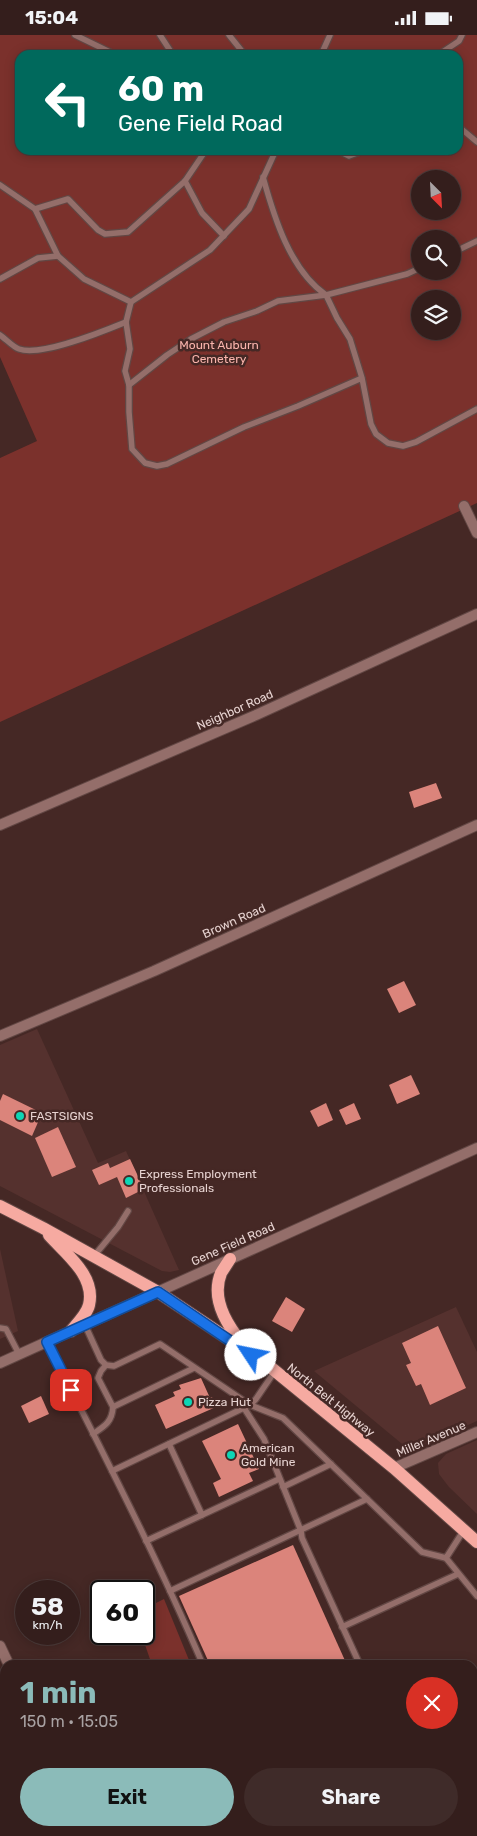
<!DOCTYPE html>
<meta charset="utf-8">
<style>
:root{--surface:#341e1c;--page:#3f2b29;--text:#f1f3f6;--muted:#a9a2a3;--line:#4e3c3b;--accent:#8bbbb9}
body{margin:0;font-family:Rubik,sans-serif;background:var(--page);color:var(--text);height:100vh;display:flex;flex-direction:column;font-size:19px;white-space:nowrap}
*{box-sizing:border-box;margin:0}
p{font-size:16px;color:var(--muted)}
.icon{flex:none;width:28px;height:28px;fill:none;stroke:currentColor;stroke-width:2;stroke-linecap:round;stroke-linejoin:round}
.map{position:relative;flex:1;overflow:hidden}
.panel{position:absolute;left:0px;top:1625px;width:478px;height:176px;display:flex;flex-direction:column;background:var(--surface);border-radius:15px 15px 0 0;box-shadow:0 2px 12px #0003,0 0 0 1px var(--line)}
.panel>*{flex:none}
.banner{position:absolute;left:15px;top:15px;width:448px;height:105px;border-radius:15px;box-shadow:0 2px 12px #0003,0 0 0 1px var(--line);background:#00695c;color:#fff;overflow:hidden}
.needle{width:32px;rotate:156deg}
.controls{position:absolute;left:411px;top:135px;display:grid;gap:10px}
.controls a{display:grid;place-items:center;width:50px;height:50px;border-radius:50%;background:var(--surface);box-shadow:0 2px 12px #0003,0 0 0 1px var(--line);font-size:25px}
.speed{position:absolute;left:15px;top:1545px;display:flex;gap:10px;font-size:25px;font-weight:700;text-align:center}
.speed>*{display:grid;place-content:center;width:65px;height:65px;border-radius:50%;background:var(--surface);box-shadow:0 2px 12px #0003,0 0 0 1px var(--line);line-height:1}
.speed small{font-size:12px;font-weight:400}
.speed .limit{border:2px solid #111;border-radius:8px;background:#fff;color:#111}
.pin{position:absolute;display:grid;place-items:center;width:42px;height:42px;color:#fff;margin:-21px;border-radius:10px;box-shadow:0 2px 8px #0006}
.me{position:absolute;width:55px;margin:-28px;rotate:304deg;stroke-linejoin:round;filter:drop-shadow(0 0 4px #0008)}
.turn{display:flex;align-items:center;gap:18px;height:105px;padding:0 20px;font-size:22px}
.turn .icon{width:65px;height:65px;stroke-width:2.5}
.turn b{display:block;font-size:35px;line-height:42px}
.round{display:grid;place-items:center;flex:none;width:52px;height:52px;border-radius:26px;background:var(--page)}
.head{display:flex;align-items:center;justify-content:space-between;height:85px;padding:0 20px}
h1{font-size:30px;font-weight:700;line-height:38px;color:var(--accent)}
.primary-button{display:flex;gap:10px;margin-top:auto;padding:10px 20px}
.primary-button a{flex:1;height:58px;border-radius:30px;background:var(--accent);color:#111;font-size:20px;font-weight:700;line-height:58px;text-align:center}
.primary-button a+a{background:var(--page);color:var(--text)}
.status{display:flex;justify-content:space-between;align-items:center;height:35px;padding:0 25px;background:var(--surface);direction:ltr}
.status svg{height:14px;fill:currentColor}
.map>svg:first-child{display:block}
</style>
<div class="status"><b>15:04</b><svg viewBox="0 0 49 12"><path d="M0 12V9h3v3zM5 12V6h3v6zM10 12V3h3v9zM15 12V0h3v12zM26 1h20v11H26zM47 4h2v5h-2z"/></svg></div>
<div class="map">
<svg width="477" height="1801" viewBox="0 0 477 1801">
<rect width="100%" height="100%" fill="#452825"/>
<g fill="#55312e">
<path d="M 37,994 L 98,1128 L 126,1116 L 179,1235 L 170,1237 L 162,1236 L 0,1151 L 0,1010 Z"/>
<path d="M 0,1214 L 18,1296 L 0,1304 Z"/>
<path d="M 456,1272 L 477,1317 L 477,1386 L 416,1413 L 407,1413 L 314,1336 Z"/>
<path d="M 477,1405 L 477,1479 L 449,1452 L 439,1439 L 438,1428 L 446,1419 Z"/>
</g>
<g fill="#7b312c" fill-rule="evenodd">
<path d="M 0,0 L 477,0 L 477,468 L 0,687 L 0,423 L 37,406 L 0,322 ZM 20,20 L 458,20 L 458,115 L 20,115 ZM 420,144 L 452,144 L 452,176 L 420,176 ZM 420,204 L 452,204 L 452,236 L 420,236 ZM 420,264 L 452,264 L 452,296 L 420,296 Z"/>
<path d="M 164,1564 L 191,1630 L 152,1630 L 143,1604 L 152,1570 Z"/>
<path d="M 5,1769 L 5,1796 L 261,1796 L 263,1801 L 0,1801 L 0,1771 Z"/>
</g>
<g fill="#db847b">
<path d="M 436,748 L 442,763 L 414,773 L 409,757 Z"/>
<path d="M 404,946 L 416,970 L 399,978 L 387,954 Z"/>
<path d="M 411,1040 L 420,1059 L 397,1069 L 389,1050 Z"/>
<path d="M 3,1059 L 42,1078 L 32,1101 L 0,1085 L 0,1066 Z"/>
<path d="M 326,1068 L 333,1085 L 318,1092 L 310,1076 Z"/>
<path d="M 354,1068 L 361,1084 L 346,1090 L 339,1075 Z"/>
<path d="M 58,1092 L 76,1132 L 52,1142 L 35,1103 Z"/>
<path d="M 130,1124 L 144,1154 L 126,1163 L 117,1142 L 99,1150 L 92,1135 L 108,1128 L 110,1133 Z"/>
<path d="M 286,1262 L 305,1274 L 292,1297 L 272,1286 Z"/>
<path d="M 438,1291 L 466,1353 L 430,1370 L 421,1349 L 416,1351 L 406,1330 L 411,1328 L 402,1308 Z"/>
<path d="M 201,1343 L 210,1363 L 212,1362 L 216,1372 L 166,1394 L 155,1370 L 175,1361 L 173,1357 L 181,1354 L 179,1350 Z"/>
<path d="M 41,1361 L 49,1379 L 29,1388 L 21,1371 Z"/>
<path d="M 238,1389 L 259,1434 L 249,1438 L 253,1446 L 219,1462 L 213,1448 L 221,1444 L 202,1406 Z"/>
<path d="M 293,1510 L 347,1630 L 210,1630 L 179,1561 Z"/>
</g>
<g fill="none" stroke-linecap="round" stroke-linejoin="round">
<defs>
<g id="service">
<path d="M 75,0 L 116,20"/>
<path d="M 160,0 L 173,20"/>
<path d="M 229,0 L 245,20"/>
<path d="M 321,20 L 330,0"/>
<path d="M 438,20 L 459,6 L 462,0"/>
<path d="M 458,91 L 477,107"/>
<path d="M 337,115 L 349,121 L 365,115"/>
<path d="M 263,142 C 274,182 290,235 326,260 L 407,239 L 420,233"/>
<path d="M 185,146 L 202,178 L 224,201"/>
<path d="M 0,150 L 35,174 L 58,221 L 84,244 L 131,267"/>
<path d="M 35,174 L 68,164 L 98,195 L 105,199 L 128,197 L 185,146 L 206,115"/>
<path d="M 452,218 L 477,206"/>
<path d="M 0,244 L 38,223 L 58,221"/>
<path d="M 0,300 C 6,304 13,312 19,314 C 41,322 104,296 126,287"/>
<path d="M 362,343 L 298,371 L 244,392 L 167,429 L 157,431 L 145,428 L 132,414 L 129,377 L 129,350 L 167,320 L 191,304 L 224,287 L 257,276 L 278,266 L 326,260 L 337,283 L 350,304 L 362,343 L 371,389 L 376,399 L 388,408 L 403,411 L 416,407 L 477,374"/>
<path d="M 129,350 L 125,336 L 130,314 L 126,287 L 131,267 L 210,215 L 249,174 L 276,115"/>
<path d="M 94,1221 L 118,1192 L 128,1176"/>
<path d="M 85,1290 L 101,1325 L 106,1330 L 114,1331 L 160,1309 L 250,1370 L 283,1383 L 422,1517 L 446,1523 L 464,1495"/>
<path d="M 0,1293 L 6,1294 L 19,1319"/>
<path d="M 47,1307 C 101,1414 156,1520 203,1630"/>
<path d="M 106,1330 L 101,1336 L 98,1343 L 113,1372 L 194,1333"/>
<path d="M 244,1373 L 264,1404 L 301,1496 L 302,1503 L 360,1630"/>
<path d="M 93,1399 C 105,1391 112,1387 113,1372"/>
<path d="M 169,1409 L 202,1480 L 279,1444"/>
<path d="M 112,1436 L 250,1370 L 256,1364 L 275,1336"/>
<path d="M 283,1452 L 331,1429"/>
<path d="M 146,1506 L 202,1480"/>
<path d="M 446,1523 L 477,1561"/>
<path d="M 170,1556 L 367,1464"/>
<path d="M 342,1592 L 458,1539"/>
<path d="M 0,1754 L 5,1752"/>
<path d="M 276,1796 L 279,1801"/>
<path d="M 437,1796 L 440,1801"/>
</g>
<g id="minor">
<path d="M 464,471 L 477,498"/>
<path d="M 0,790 L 256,680 L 477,579"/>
<path d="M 0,1001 L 154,936 L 477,790"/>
<path d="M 394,1433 L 477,1397"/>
<path d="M 0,1611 L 9,1630"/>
</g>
<path id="tertiary" d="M 0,1328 L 477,1113"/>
<g id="primary">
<path d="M 0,1171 L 43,1193 L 158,1257 L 269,1331 L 394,1433 L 477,1507"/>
<path d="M 49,1200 C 66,1219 96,1241 89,1270 C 87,1279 77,1289 71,1296"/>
<path d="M 230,1224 C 227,1229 224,1233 221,1238 C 211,1263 226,1289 242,1308"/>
</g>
</defs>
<use href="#service" stroke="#624744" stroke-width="8"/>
<use href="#minor" stroke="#624744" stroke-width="12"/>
<use href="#tertiary" stroke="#624744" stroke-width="12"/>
<use href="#primary" stroke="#624744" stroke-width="14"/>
<use href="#service" stroke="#946e6a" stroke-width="5.5"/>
<use href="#minor" stroke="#946e6a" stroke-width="10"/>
<use href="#tertiary" stroke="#946e6a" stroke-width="10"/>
<use href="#primary" stroke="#f6aaa1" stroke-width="12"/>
</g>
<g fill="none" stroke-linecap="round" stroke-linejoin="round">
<defs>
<path id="route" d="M 71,1355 L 47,1307 L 158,1257 L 251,1320"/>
</defs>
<use href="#route" stroke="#114b97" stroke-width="12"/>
<use href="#route" stroke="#1a73e8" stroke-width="9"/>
</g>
<g fill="#0dd5b5" stroke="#452825" stroke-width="2">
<circle cx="20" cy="1081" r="5"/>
<circle cx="129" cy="1146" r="5"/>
<circle cx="188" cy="1367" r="5"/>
<circle cx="231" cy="1420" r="5"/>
</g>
<g text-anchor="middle" stroke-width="5" stroke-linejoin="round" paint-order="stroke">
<g font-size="12" fill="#fbb5ad" stroke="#452825">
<text x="219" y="314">Mount Auburn<tspan x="219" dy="14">Cemetery</tspan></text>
</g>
<g font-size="12" fill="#e7d3d1" stroke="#452825">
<text transform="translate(235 675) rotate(-24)" y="4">Neighbor Road</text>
<text transform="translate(234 886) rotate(-24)" y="4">Brown Road</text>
<text transform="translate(233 1209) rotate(-24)" y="4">Gene Field Road</text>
<text transform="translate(331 1365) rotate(39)" y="4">North Belt Highway</text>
<text transform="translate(431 1404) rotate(-23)" y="4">Miller Avenue</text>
</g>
<g font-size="12" fill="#e7d3d1" stroke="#452825" text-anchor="start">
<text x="30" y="1085">FASTSIGNS</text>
<text x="139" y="1143">Express Employment<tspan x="139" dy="14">Professionals</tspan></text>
<text x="198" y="1371">Pizza Hut</text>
<text x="241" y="1417">American<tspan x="241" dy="14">Gold Mine</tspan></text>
</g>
</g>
</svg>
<div class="controls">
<a><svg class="needle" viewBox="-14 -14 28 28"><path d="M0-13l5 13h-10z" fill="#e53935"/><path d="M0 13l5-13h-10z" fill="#a9a2a3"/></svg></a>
<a><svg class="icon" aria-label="search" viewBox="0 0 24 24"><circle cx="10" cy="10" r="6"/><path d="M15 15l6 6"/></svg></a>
<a><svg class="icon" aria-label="layers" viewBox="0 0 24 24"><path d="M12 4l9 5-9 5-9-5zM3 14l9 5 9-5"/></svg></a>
</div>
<div class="speed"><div>58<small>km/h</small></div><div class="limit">60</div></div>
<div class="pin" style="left:71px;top:1355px;background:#d93025"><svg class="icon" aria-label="arrive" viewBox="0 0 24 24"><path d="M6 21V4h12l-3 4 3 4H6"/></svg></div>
<svg class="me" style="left:251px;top:1320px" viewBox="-20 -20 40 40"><circle r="19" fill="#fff"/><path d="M0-13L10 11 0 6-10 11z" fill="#1a73e8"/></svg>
<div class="banner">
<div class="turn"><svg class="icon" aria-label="left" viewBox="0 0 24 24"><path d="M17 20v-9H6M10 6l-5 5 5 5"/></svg><div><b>60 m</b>Gene Field Road</div></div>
</div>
<section class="panel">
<div class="head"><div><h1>1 min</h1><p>150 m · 15:05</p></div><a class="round" style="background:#d93025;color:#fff"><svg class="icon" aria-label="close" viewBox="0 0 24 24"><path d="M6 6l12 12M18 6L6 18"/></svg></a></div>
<div class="primary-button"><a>Exit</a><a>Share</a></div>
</section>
</div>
